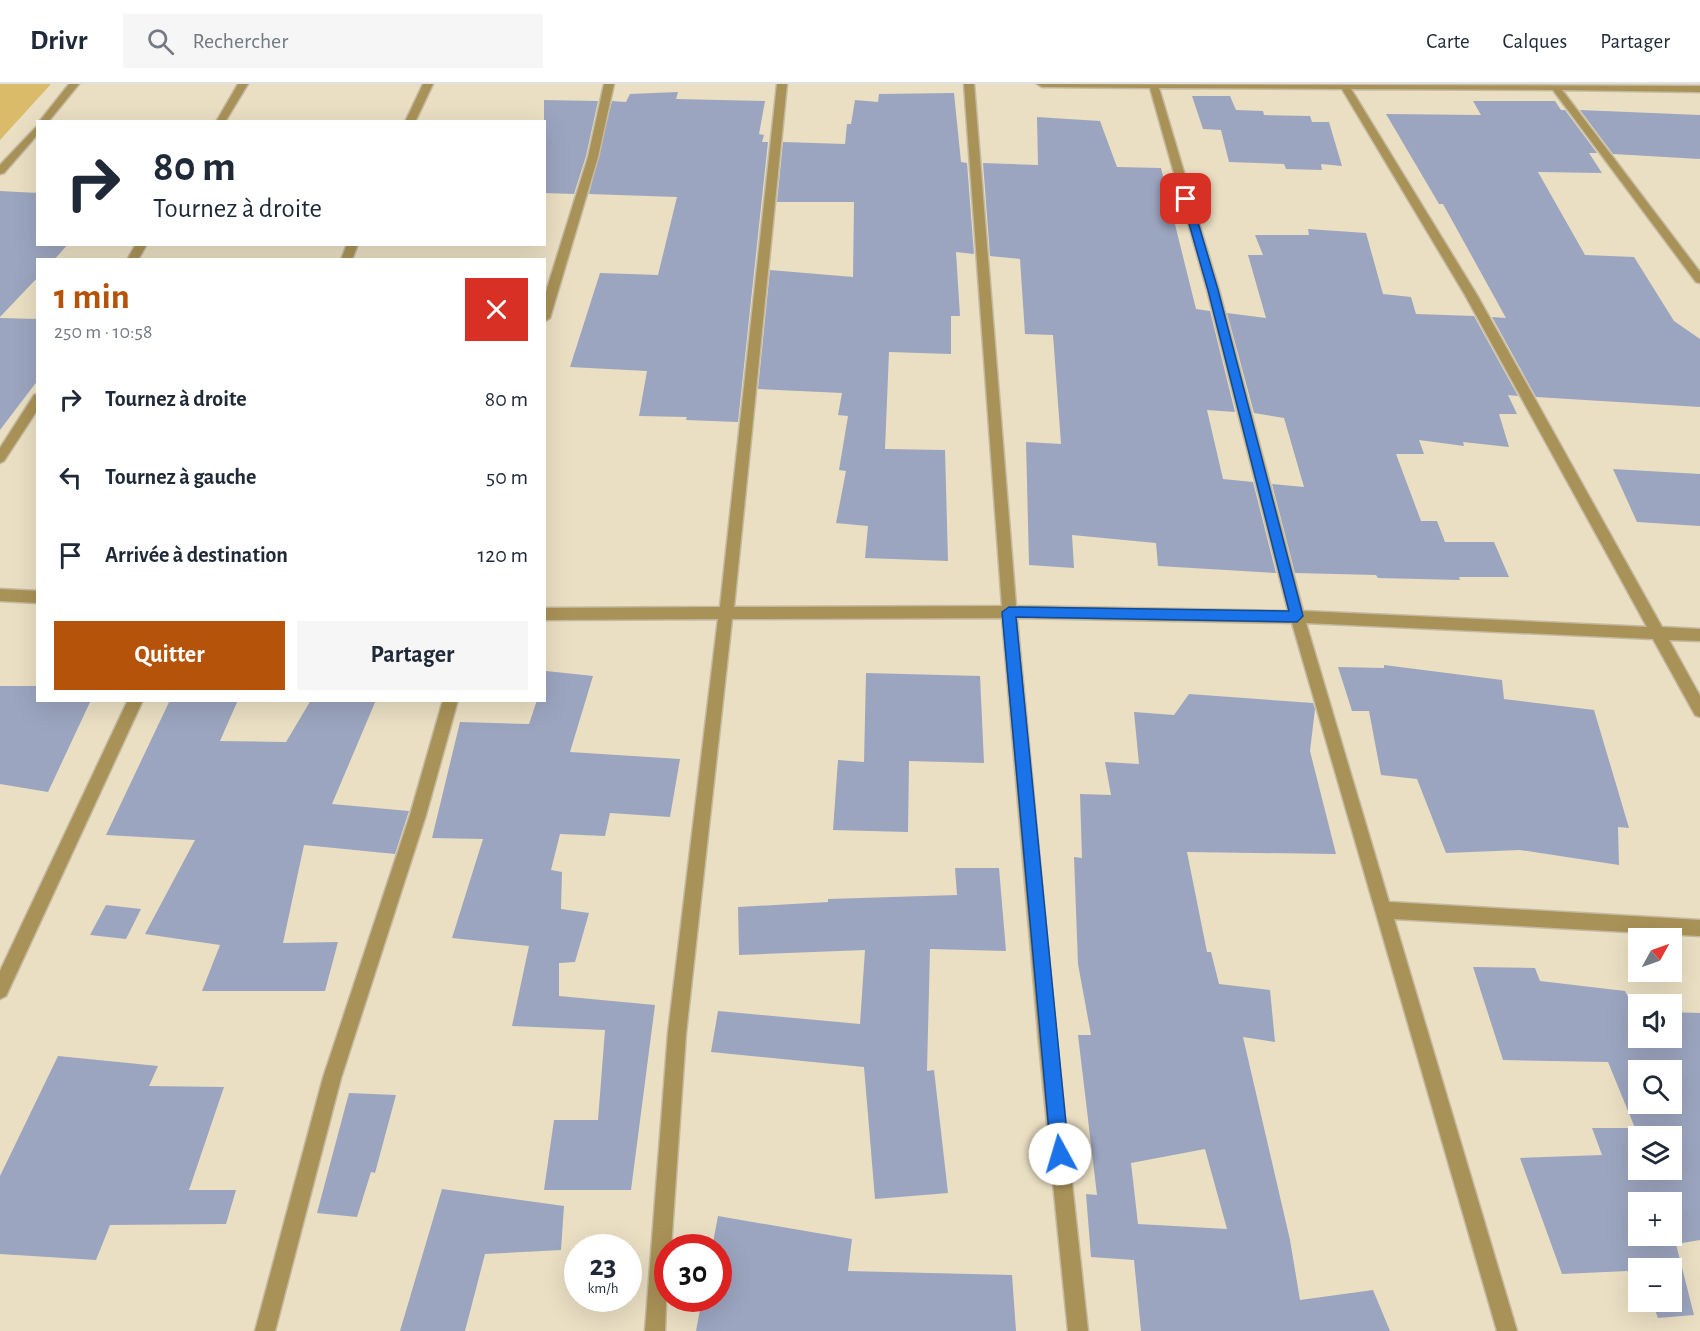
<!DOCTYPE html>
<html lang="fr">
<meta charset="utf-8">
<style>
:root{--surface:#fff;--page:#f6f6f7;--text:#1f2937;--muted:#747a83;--line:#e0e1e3;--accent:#b45309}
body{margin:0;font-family:"Alegreya Sans",sans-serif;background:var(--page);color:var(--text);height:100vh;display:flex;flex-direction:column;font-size:22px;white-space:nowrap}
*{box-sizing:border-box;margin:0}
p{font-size:20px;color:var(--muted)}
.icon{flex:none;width:33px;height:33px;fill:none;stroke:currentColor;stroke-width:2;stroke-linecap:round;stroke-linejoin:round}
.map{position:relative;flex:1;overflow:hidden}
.details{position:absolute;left:36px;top:174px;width:510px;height:444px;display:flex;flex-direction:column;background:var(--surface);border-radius:0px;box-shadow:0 6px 24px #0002}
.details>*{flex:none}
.guide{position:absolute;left:36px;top:36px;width:510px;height:126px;border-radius:0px;box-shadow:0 6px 24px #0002;background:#fff;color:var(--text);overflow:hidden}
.needle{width:39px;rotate:50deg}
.buttons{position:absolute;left:1628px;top:844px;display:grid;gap:12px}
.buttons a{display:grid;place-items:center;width:54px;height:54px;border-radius:0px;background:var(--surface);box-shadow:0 6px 24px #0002;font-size:30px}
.speed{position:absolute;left:564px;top:1150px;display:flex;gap:12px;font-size:30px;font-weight:700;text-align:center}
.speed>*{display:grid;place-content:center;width:78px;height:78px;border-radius:50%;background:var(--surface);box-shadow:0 6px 24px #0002;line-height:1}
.speed small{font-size:15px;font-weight:400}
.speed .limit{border:9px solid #d22;background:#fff;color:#111}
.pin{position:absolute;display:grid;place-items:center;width:51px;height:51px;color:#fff;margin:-26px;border-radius:12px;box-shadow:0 3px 9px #0006}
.me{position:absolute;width:66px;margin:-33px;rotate:354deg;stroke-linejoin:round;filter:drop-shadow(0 0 4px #0008)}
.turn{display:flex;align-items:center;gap:21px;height:126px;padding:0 18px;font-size:27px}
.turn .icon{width:78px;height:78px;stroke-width:2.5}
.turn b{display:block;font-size:42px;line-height:51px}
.round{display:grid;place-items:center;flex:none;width:63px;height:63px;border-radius:0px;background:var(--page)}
.summary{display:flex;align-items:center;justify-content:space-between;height:102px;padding:0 18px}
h1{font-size:36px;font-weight:700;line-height:45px;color:var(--accent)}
.cta{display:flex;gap:12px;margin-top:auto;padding:12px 18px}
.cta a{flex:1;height:69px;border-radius:0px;background:var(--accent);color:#fff;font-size:24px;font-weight:700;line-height:69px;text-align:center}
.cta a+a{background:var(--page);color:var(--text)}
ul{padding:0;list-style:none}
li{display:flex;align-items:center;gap:18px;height:78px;padding:0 18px}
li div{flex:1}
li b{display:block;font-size:22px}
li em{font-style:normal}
header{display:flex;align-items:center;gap:36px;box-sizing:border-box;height:84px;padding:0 30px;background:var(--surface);border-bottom:2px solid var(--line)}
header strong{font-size:28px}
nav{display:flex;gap:33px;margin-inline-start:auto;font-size:21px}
.search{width:420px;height:54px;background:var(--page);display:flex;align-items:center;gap:15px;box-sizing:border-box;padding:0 21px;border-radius:0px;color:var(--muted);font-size:22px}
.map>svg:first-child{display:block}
</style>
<header>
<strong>Drivr</strong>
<div class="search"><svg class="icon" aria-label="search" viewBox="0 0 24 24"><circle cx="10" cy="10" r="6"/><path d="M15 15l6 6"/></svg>Rechercher</div>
<nav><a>Carte</a><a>Calques</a><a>Partager</a></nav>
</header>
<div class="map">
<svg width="1700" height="1247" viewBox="0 0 1700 1247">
<rect width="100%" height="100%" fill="#eadfc3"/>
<path fill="#dabb6a" d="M 0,0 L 51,0 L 0,56 Z"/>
<g fill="#9ca5bf" fill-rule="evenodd">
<path d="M 678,8 L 676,15 L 765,17 L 759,50 L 764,51 L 762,58 L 768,58 L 738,338 L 686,336 L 687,333 L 639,332 L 647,287 L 570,283 L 600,189 L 658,191 L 677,113 L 589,110 L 612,17 L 626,18 L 630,10 Z"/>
<path d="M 954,9 L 961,78 L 967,79 L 974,170 L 956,168 L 960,232 L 951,232 L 951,270 L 889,268 L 885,365 L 945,366 L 948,477 L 865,474 L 868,442 L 836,439 L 846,387 L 839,386 L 848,332 L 838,331 L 842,309 L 758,305 L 770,186 L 853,193 L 854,118 L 777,118 L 783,58 L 845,60 L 847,40 L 851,40 L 855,16 L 878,18 L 879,10 Z"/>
<path d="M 1192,12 L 1230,12 L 1236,26 L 1263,27 L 1264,31 L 1310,32 L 1312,38 L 1329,38 L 1342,82 L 1321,80 L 1322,86 L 1286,85 L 1284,80 L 1229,78 L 1221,46 L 1203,45 Z"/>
<path d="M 544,16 L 598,17 L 586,72 L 574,110 L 544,109 Z"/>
<path d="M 1473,17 L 1555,17 L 1561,26 L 1565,26 L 1597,69 L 1589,69 L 1602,89 L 1538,88 L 1585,171 L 1634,173 L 1674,237 L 1700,255 L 1700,323 L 1536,313 L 1492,233 L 1506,234 L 1443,120 L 1439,120 L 1386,30 L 1481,31 Z"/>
<path d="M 1580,26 L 1700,31 L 1700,75 L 1613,70 Z"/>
<path d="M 1037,33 L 1100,37 L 1117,83 L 1161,84 L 1196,225 L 1210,227 L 1235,328 L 1207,326 L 1223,395 L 1253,398 L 1276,489 L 1158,482 L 1156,459 L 1072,451 L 1074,484 L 1029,481 L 1026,358 L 1061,360 L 1053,251 L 1025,250 L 1020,175 L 990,172 L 983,79 L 1038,81 Z"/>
<path d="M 0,107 L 38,109 L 38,160 L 68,160 L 54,176 L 38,176 L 38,193 L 0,233 Z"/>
<path d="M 1308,145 L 1366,149 L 1383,210 L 1411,213 L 1416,230 L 1474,232 L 1518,312 L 1508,311 L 1517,330 L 1499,330 L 1509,363 L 1463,358 L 1464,362 L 1419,356 L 1424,370 L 1396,370 L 1421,437 L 1437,437 L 1445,458 L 1494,458 L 1509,493 L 1459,493 L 1460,496 L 1378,494 L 1376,491 L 1295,489 L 1272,400 L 1304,403 L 1284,334 L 1254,329 L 1227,229 L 1266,234 L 1248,171 L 1263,171 L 1255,151 L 1309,151 Z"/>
<path d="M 0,234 L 38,235 L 38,296 L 0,346 Z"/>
<path d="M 1613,385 L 1700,390 L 1700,442 L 1637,438 Z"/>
<path d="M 1384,581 L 1502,596 L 1504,615 L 1594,626 L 1629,744 L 1618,743 L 1619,781 L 1520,766 L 1446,769 L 1417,695 L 1381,691 L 1369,627 L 1352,627 L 1338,583 L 1384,584 Z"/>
<path d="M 546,587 L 593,592 L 570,668 L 680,675 L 670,733 L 610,729 L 605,752 L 560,750 L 551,786 L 562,788 L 561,825 L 589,829 L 575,878 L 559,879 L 559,912 L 655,921 L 631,1106 L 544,1106 L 554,1036 L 598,1036 L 605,946 L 512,942 L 529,862 L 452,854 L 483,755 L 432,754 L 460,638 L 529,640 L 537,616 L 544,616 Z"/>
<path d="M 866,589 L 980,592 L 984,679 L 909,677 L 908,748 L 833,746 L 838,676 L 864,678 Z"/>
<path d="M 0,602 L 38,602 L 38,616 L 91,616 L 48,708 L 0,700 Z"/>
<path d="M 1189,610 L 1313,619 L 1315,625 L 1310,667 L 1336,770 L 1187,768 L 1207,868 L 1211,868 L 1219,900 L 1270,906 L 1275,958 L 1243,953 L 1290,1156 L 1300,1216 L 1373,1206 L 1390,1247 L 1141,1247 L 1134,1176 L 1091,1173 L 1086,1110 L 1097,1111 L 1078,951 L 1091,951 L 1078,880 L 1074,773 L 1082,774 L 1080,710 L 1111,711 L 1105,678 L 1139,680 L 1134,628 L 1174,631 ZM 1205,1065 L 1227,1145 L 1138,1140 L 1131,1079 Z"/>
<path d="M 170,616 L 238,616 L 220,657 L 286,658 L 311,616 L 376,616 L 332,720 L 409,727 L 395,770 L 304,761 L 283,859 L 338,858 L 325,907 L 202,907 L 220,861 L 145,850 L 195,756 L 106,751 Z"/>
<path d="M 955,784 L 999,784 L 1006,867 L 930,865 L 927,987 L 934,986 L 948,1109 L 875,1115 L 864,983 L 711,968 L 718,927 L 860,940 L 865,866 L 739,871 L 738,823 L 828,818 L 828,815 L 957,811 Z"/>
<path d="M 106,821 L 141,825 L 126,855 L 90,851 Z"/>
<path d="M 1473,883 L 1535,884 L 1540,897 L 1625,907 L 1635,926 L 1638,926 L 1638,954 L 1671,954 L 1671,928 L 1700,929 L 1700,1156 L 1676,1160 L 1694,1231 L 1658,1234 L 1652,1218 L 1671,1218 L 1671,1185 L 1562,1190 L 1520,1074 L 1602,1071 L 1592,1044 L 1635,1044 L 1608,978 L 1503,976 ZM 1638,987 L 1671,987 L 1671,1020 L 1638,1020 ZM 1638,1053 L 1671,1053 L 1671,1086 L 1638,1086 ZM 1638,1119 L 1671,1119 L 1671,1152 L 1638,1152 Z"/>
<path d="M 58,972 L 158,982 L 149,1002 L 224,1003 L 189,1106 L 236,1106 L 226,1140 L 110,1141 L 96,1176 L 0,1170 L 0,1092 Z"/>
<path d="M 349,1009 L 396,1011 L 375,1089 L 371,1088 L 357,1133 L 317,1129 Z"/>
<path d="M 442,1105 L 564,1122 L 561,1166 L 485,1170 L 465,1247 L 400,1247 Z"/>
<path d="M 718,1132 L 852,1155 L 848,1187 L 1012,1191 L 1016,1247 L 696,1247 L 702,1215 L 718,1215 L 718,1164 L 712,1164 Z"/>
</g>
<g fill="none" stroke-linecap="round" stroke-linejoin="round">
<defs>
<g id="minor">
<path d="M 69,0 L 79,0 L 48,38 L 39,38 Z"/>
<path d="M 238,0 L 248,0 L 225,38 L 216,38 Z"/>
<path d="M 423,0 L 433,0 L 415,38 L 405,38 Z"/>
<path d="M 604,0 L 614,0 L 598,73 L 550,234 L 544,238 L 544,214 L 588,73 Z"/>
<path d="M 777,0 L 787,0 L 734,523 L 1002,522 L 964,0 L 974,0 L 1016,522 L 1288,527 L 1207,206 L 1150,4 L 1042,3 L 1037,0 L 1700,2 L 1700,8 L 1562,6 L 1700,188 L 1700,199 L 1696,198 L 1553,6 L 1351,5 L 1477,211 L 1662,543 L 1700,545 L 1700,557 L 1669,556 L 1700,612 L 1700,633 L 1695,631 L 1653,555 L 1306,539 L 1389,818 L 1700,836 L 1700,852 L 1394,835 L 1517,1247 L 1497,1247 L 1292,539 L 1017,534 L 1057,960 L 1088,1247 L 1068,1247 L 1039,960 L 1002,534 L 732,535 L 686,949 L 671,1164 L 668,1164 L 665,1247 L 645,1247 L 668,949 L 718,535 L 544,536 L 544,524 L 720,523 ZM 1159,4 L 1342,5 L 1465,211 L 1647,543 L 1303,527 L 1219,206 Z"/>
<path d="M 38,41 L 38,50 L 4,89 L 0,90 L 0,81 Z"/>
<path d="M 136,160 L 147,160 L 138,176 L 127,176 Z"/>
<path d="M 347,160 L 358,160 L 352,176 L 341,176 Z"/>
<path d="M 38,310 L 38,325 L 4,377 L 0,379 L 0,364 L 34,311 Z"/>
<path d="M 0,505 L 38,507 L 38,519 L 0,517 Z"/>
<path d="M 128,616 L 143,616 L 6,912 L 0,915 L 0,887 Z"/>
<path d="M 443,616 L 458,616 L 426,731 L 341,994 L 275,1247 L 255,1247 L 323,994 L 410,731 Z"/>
</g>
</defs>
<use href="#minor" stroke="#c4baa2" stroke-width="3"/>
<use href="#minor" fill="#a99257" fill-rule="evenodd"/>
</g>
<path fill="#1a73e8" stroke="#114b97" stroke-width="1.5" d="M 1183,113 L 1191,115 L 1218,206 L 1303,532 L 1297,538 L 1016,533 L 1069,1070 L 1066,1076 L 1060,1079 L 1054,1076 L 1051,1070 L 1002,528 L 1009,523 L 1289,527 L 1208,206 L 1182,115 Z"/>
</svg>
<div class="buttons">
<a><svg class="needle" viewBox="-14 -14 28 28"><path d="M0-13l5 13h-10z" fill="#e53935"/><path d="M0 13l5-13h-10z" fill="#747a83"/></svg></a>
<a><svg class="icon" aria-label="sound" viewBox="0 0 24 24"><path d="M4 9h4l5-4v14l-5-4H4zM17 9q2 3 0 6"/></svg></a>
<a><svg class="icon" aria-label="search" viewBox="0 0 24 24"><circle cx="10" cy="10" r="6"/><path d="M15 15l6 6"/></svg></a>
<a><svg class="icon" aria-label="layers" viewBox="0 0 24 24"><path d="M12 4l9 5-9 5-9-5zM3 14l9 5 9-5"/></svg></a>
<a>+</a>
<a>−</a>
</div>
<div class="speed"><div>23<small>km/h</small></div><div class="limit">30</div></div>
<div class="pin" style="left:1186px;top:115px;background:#d93025"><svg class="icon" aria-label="arrive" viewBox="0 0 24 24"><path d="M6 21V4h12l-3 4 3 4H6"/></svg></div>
<svg class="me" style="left:1060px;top:1070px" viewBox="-20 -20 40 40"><circle r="19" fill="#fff"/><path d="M0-13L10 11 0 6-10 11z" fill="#1a73e8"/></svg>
<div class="guide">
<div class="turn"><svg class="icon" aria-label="right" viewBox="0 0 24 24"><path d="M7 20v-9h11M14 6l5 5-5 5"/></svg><div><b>80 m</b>Tournez à droite</div></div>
</div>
<section class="details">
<div class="summary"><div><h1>1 min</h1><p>250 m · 10:58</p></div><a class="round" style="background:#d93025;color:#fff"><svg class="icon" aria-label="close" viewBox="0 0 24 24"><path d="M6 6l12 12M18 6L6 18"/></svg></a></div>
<ul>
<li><svg class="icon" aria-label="right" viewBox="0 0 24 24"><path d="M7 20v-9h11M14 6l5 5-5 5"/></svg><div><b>Tournez à droite</b></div><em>80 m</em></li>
<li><svg class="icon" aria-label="left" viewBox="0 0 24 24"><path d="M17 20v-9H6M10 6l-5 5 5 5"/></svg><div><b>Tournez à gauche</b></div><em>50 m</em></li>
<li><svg class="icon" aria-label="arrive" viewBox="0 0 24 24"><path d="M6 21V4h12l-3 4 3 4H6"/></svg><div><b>Arrivée à destination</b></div><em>120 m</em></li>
</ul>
<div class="cta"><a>Quitter</a><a>Partager</a></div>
</section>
</div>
